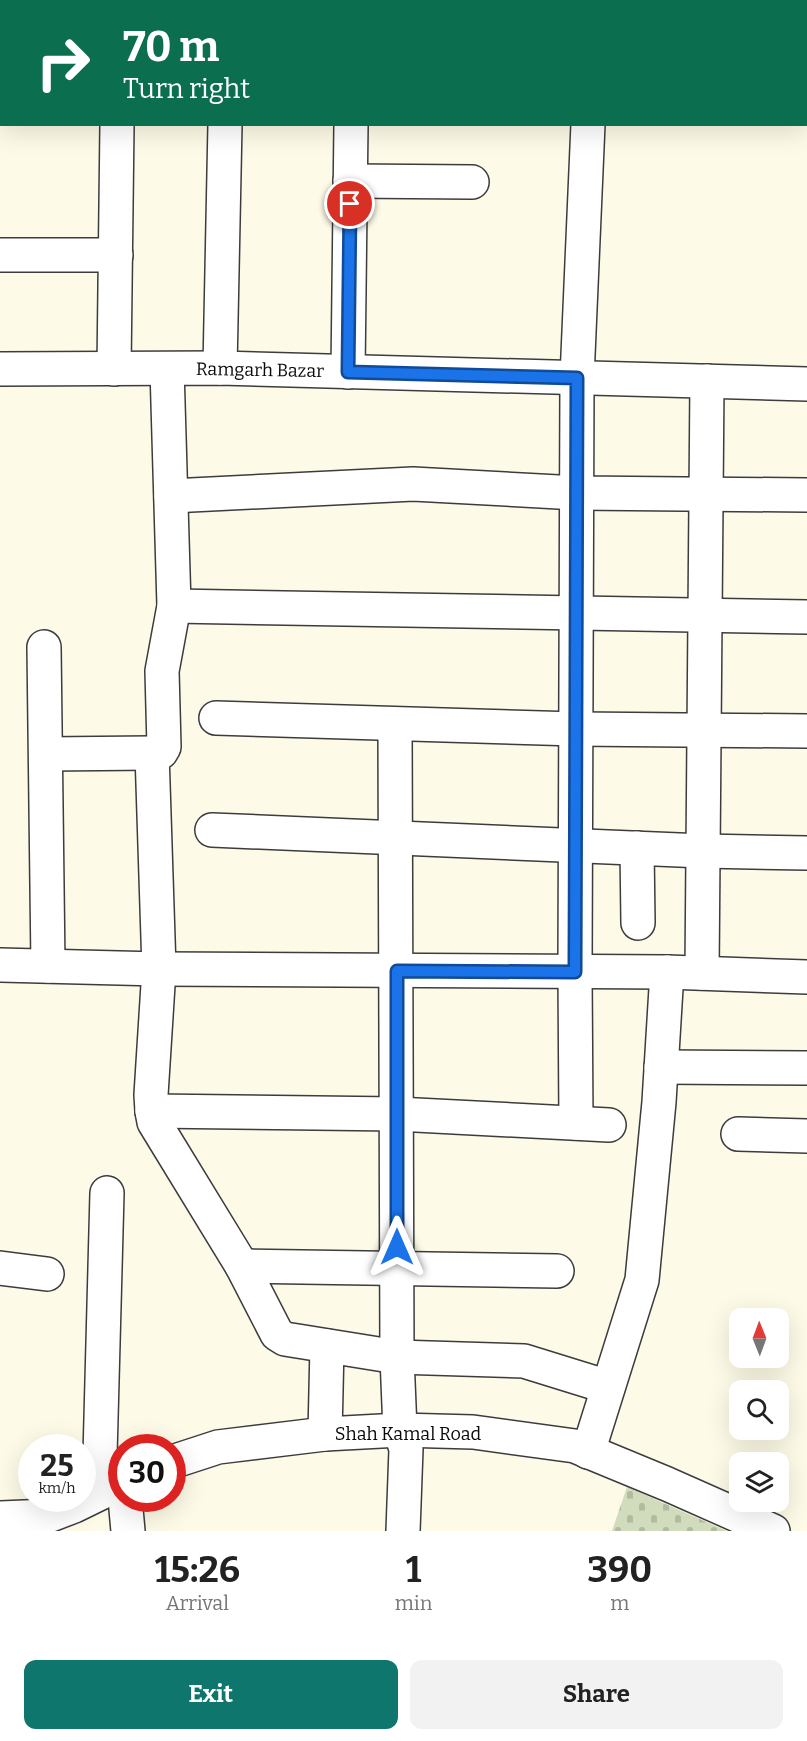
<!DOCTYPE html>
<style>
:root{--surface:#fff;--page:#f2f2f2;--text:#222;--muted:#767676;--accent:#0f766e}
body{margin:0;font-family:Bitter,serif;background:var(--page);color:var(--text);height:100vh;display:flex;flex-direction:column;font-size:22px;white-space:nowrap}
*{box-sizing:border-box;margin:0}
p{font-size:20px;color:var(--muted)}
.icon{flex:none;width:33px;height:33px;fill:none;stroke:currentColor;stroke-width:2;stroke-linecap:round;stroke-linejoin:round}
.map{position:relative;height:1531px;overflow:hidden}
.sheet{display:flex;flex-direction:column;background:var(--surface);flex:1}
.sheet>*{flex:none}
.guide{position:absolute;left:0px;top:0px;width:807px;height:126px;box-shadow:0 6px 24px #0002;background:#0b6e4f;color:#fff;overflow:hidden}
.needle{width:39px;rotate:359deg}
.tools{position:absolute;left:729px;top:1308px;display:grid;gap:12px}
.tools a{display:grid;place-items:center;width:60px;height:60px;border-radius:12px;background:var(--surface);box-shadow:0 6px 24px #0002;font-size:30px}
.speed{position:absolute;left:18px;top:1434px;display:flex;gap:12px;font-size:30px;font-weight:700;text-align:center}
.speed>*{display:grid;place-content:center;width:78px;height:78px;border-radius:50%;background:var(--surface);box-shadow:0 6px 24px #0002;line-height:1}
.speed small{font-size:15px;font-weight:400}
.speed .limit{border:9px solid #d22;background:#fff;color:#111}
.pin{position:absolute;display:grid;place-items:center;width:51px;height:51px;color:#fff;margin:-26px;border:3px solid #fff;border-radius:50%;box-shadow:0 2px 6px #0007}
.me{position:absolute;width:66px;margin:-33px;rotate:0deg;stroke-linejoin:round;filter:drop-shadow(0 0 4px #0008)}
.turn{display:flex;align-items:center;gap:21px;height:126px;padding:0 24px;font-size:27px}
.turn .icon{width:78px;height:78px;stroke-width:2.5}
.turn b{display:block;font-size:42px;line-height:51px}
.eta{display:flex;justify-content:space-evenly;align-items:center;height:102px;text-align:center}
.eta b{font-size:36px;font-weight:700;line-height:42px}
.button{display:flex;gap:12px;margin-top:auto;padding:12px 24px}
.button a{flex:1;height:69px;border-radius:12px;background:var(--accent);color:#fff;font-size:24px;font-weight:700;line-height:69px;text-align:center}
.button a+a{background:var(--page);color:var(--text)}
.map>svg:first-child{display:block}
</style>
<div class="map">
<svg width="807" height="1531" viewBox="0 0 807 1531">
<defs>
<pattern id="cemetery-stones" width="16" height="16" patternUnits="userSpaceOnUse" patternTransform="scale(1.5)"><rect width="16" height="16" fill="#d0dcbc"/><path d="M2 7V4a2 2 0 0 1 4 0v3zM10 15v-3a2 2 0 0 1 4 0v3z" fill="#b1bba0"/></pattern>
</defs>
<rect width="100%" height="100%" fill="#fdfae7"/>
<path fill="url(#cemetery-stones)" d="M 627,1487 L 727,1531 L 612,1531 Z"/>
<g fill="none" stroke-linecap="round" stroke-linejoin="round">
<defs>
<g id="minor">
<path d="M 118,0 L 119,2"/>
<path d="M 227,2 L 227,0"/>
<path d="M 593,2 L 593,0"/>
<path d="M 0,62 L 2,62"/>
<path d="M 350,181 L 472,182"/>
<path d="M 0,255 L 116,255"/>
<path d="M 220,368 L 225,124"/>
<path d="M 0,369 L 220,368 L 807,384"/>
<path d="M 114,369 L 117,124"/>
<path d="M 167,369 L 174,606 L 162,671 L 164,747 L 161,752 L 152,753 L 159,969 L 151,1095 L 152,1111 L 154,1122 L 242,1266 L 277,1334 L 285,1339 L 397,1357 L 524,1361 L 608,1387"/>
<path d="M 348,372 L 351,124"/>
<path d="M 171,496 L 413,484 L 577,493 L 807,495"/>
<path d="M 174,606 L 807,617"/>
<path d="M 44,647 L 48,966"/>
<path d="M 216,718 L 576,729 L 807,731"/>
<path d="M 395,724 L 397,1357 L 400,1430 L 406,1449 L 403,1531"/>
<path d="M 46,754 L 152,753"/>
<path d="M 212,830 L 703,851 L 807,853"/>
<path d="M 637,848 L 638,923"/>
<path d="M 0,965 L 159,969 L 667,972 L 807,977"/>
<path d="M 702,973 L 707,381"/>
<path d="M 661,1067 L 807,1068"/>
<path d="M 152,1111 L 397,1114 L 609,1125"/>
<path d="M 576,1123 L 575,972 L 577,378 L 588,124"/>
<path d="M 738,1134 L 807,1136"/>
<path d="M 242,1266 L 557,1271"/>
<path d="M 0,1268 L 47,1274"/>
<path d="M 325,1434 L 327,1346"/>
<path d="M 588,1452 L 642,1280 L 659,1102 L 667,972"/>
<path d="M 172,1462 L 218,1447 L 325,1434 L 400,1430 L 473,1432 L 575,1446 L 667,1484 L 773,1531"/>
<path d="M 99,1493 L 107,1193"/>
<path d="M 125,1498 L 128,1531"/>
<path d="M 0,1518 L 48,1516 L 74,1506 L 117,1485"/>
</g>
</defs>
<use href="#minor" stroke="#3c3c3c" stroke-width="36"/>
<use href="#minor" stroke="#fff" stroke-width="33"/>
</g>
<g fill="none" stroke-linecap="round" stroke-linejoin="round">
<defs>
<path id="route" d="M 350,204 L 348,372 L 577,378 L 575,972 L 397,971 L 397,1247"/>
</defs>
<use href="#route" stroke="#114b97" stroke-width="15"/>
<use href="#route" stroke="#1a73e8" stroke-width="10"/>
</g>
<g text-anchor="middle" stroke-width="6" stroke-linejoin="round" paint-order="stroke">
<g font-size="18" fill="#090909" stroke="#fff">
<text transform="translate(260 370) rotate(1)" y="6">Ramgarh Bazar</text>
<text x="408" y="1440">Shah Kamal Road</text>
</g>
</g>
</svg>
<div class="tools">
<a><svg class="needle" viewBox="-14 -14 28 28"><path d="M0-13l5 13h-10z" fill="#e53935"/><path d="M0 13l5-13h-10z" fill="#767676"/></svg></a>
<a><svg class="icon" aria-label="search" viewBox="0 0 24 24"><circle cx="10" cy="10" r="6"/><path d="M15 15l6 6"/></svg></a>
<a><svg class="icon" aria-label="layers" viewBox="0 0 24 24"><path d="M12 4l9 5-9 5-9-5zM3 14l9 5 9-5"/></svg></a>
</div>
<div class="speed"><div>25<small>km/h</small></div><div class="limit">30</div></div>
<div class="pin" style="left:350px;top:204px;background:#d93025"><svg class="icon" aria-label="arrive" viewBox="0 0 24 24"><path d="M6 21V4h12l-3 4 3 4H6"/></svg></div>
<svg class="me" style="left:397px;top:1247px" viewBox="-20 -20 40 40"><path d="M0-17L14 15 0 8-14 15z" fill="#1a73e8" stroke="#fff" stroke-width="4"/></svg>
<div class="guide">
<div class="turn"><svg class="icon" aria-label="right" viewBox="0 0 24 24"><path d="M7 20v-9h11M14 6l5 5-5 5"/></svg><div><b>70 m</b>Turn right</div></div>
</div>
</div>
<section class="sheet">
<div class="eta">
<div><b>15:26</b><p>Arrival</p></div>
<div><b>1</b><p>min</p></div>
<div><b>390</b><p>m</p></div>
</div>
<div class="button"><a>Exit</a><a>Share</a></div>
</section>
